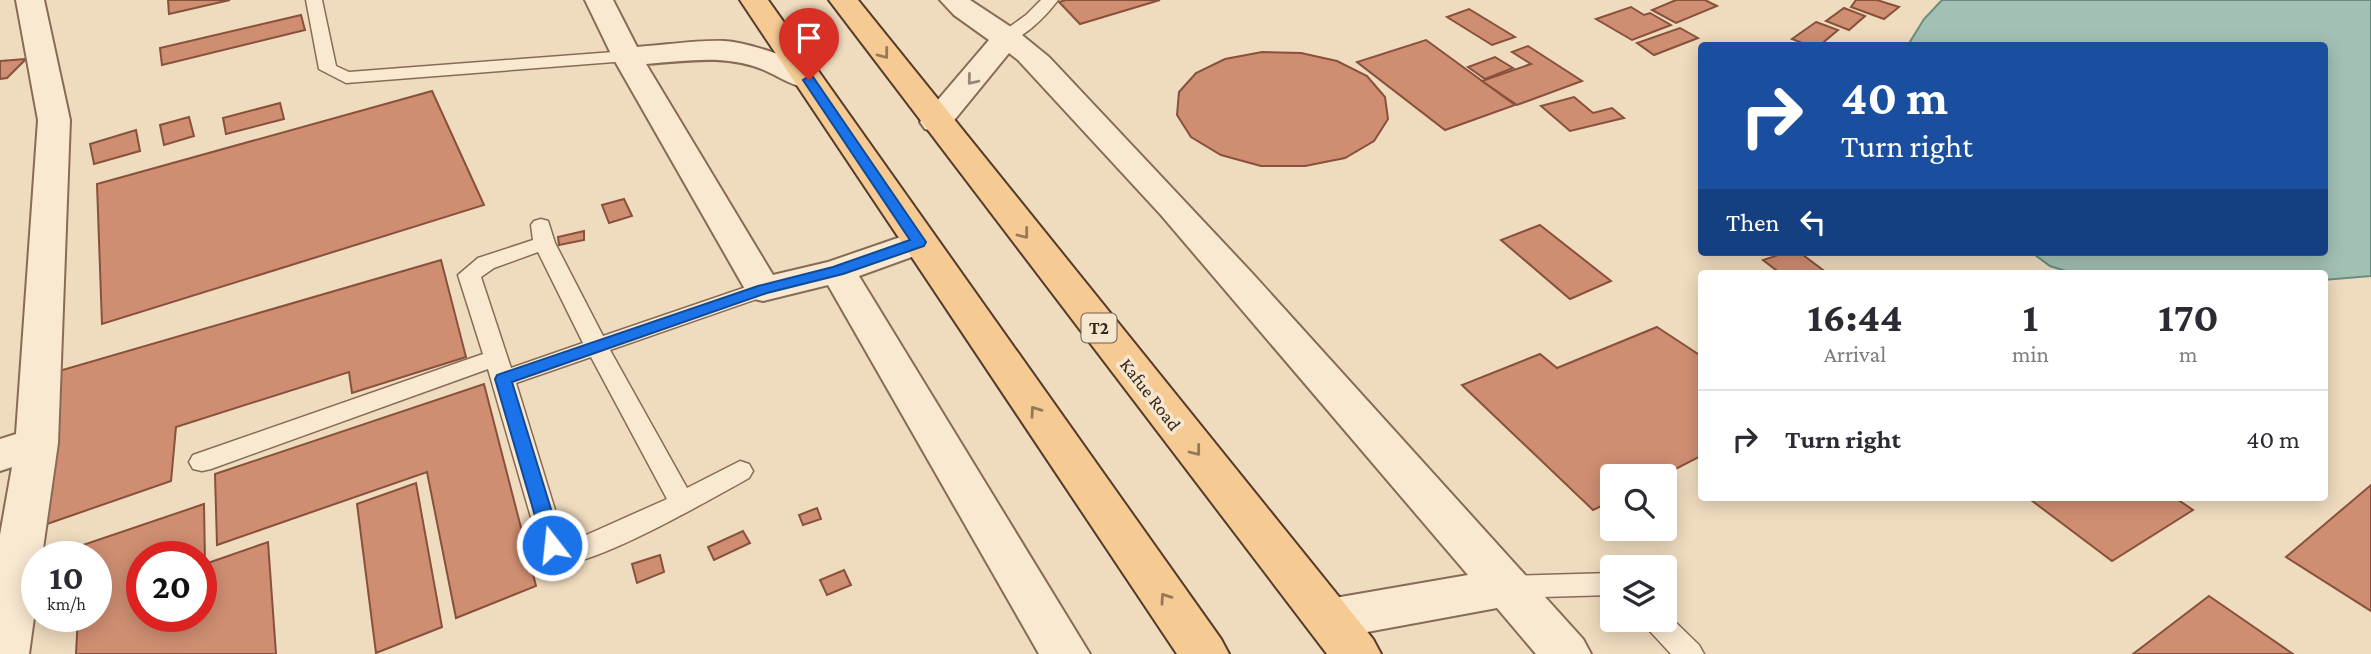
<!DOCTYPE html>
<style>
:root{--surface:#fff;--page:#f2f2f3;--text:#2b2b33;--muted:#7c7c81;--line:#e1e1e2}
body{margin:0;font-family:"Crimson Pro",serif;background:var(--page);color:var(--text);height:100vh;display:flex;flex-direction:column;font-size:26px;white-space:nowrap}
*{box-sizing:border-box;margin:0}
p{font-size:23px;color:var(--muted)}
.icon{flex:none;width:38px;height:38px;fill:none;stroke:currentColor;stroke-width:2;stroke-linecap:round;stroke-linejoin:round}
.map{position:relative;flex:1;overflow:hidden}
.details{position:absolute;left:1698px;top:270px;width:630px;height:231px;display:flex;flex-direction:column;background:var(--surface);border-radius:7px;box-shadow:0 4px 18px #0003}
.details>*{flex:none}
.banner{position:absolute;left:1698px;top:42px;width:630px;height:214px;border-radius:7px;box-shadow:0 4px 18px #0003;background:#1a4fa0;color:#fff;overflow:hidden}
.buttons{position:absolute;left:1600px;top:464px;display:grid;gap:14px}
.buttons a{display:grid;place-items:center;width:77px;height:77px;border-radius:7px;background:var(--surface);box-shadow:0 4px 18px #0003;font-size:35px}
.speed{position:absolute;left:21px;top:541px;display:flex;gap:14px;font-size:35px;font-weight:700;text-align:center}
.speed>*{display:grid;place-content:center;width:91px;height:91px;border-radius:50%;background:var(--surface);box-shadow:0 4px 18px #0003;line-height:1}
.speed small{font-size:18px;font-weight:400}
.speed .limit{border:10px solid #d22;background:#fff;color:#111}
.pin{position:absolute;display:grid;place-items:center;width:60px;height:60px;color:#fff;margin:-72px -30px;border-radius:50% 50% 50% 0;rotate:-45deg;box-shadow:0 0 7px #0007}
.pin .icon{rotate:45deg}
.me{position:absolute;width:77px;margin:-38px;rotate:344deg;stroke-linejoin:round;filter:drop-shadow(0 0 5px #0008)}
.turn{display:flex;align-items:center;gap:24px;height:147px;padding:0 28px;font-size:32px}
.turn .icon{width:91px;height:91px;stroke-width:2.5}
.turn b{display:block;font-size:49px;line-height:60px}
.then{display:flex;align-items:center;height:66px;padding:0 28px;background:#0003;gap:14px;font-size:26px}
.eta{display:flex;justify-content:space-evenly;align-items:center;height:119px;text-align:center}
.eta b{font-size:42px;font-weight:700;line-height:49px}
ul{padding:0;list-style:none}
li{display:flex;align-items:center;gap:21px;height:98px;padding:0 28px;border-top:2px solid var(--line)}
li div{flex:1}
li b{display:block;font-size:26px}
li em{font-style:normal}
.map>svg:first-child{display:block}
</style>
<div class="map">
<svg width="2371" height="654" viewBox="0 0 2371 654">
<rect width="100%" height="100%" fill="#efdbbe"/>
<path fill="#a2c1b4" stroke="#698e81" stroke-width="2" d="M 1942,0 L 2371,0 L 2371,276 L 2324,280 L 2324,273 L 2072,273 L 2050,266 L 2031,252 L 2324,252 L 2324,46 L 1908,45 L 1924,19 Z"/>
<g fill="#cf8e72" stroke="#88513b" stroke-width="2" fill-rule="evenodd">
<path d="M 168,0 L 230,0 L 169,14 Z"/>
<path d="M 1066,0 L 1160,0 L 1080,24 L 1059,2 Z"/>
<path d="M 1676,0 L 1705,0 L 1717,6 L 1676,23 L 1652,10 Z"/>
<path d="M 1856,0 L 1877,0 L 1899,7 L 1884,19 L 1851,7 Z"/>
<path d="M 1631,7 L 1644,15 L 1650,13 L 1671,25 L 1632,40 L 1596,19 Z"/>
<path d="M 1844,8 L 1865,16 L 1849,30 L 1826,21 Z"/>
<path d="M 1469,9 L 1515,37 L 1492,45 L 1447,17 Z"/>
<path d="M 301,15 L 305,30 L 162,65 L 160,48 Z"/>
<path d="M 1816,22 L 1838,30 L 1819,46 L 1810,46 L 1792,39 Z"/>
<path d="M 1680,28 L 1698,38 L 1654,55 L 1637,43 Z"/>
<path d="M 1426,40 L 1515,105 L 1445,130 L 1357,62 Z"/>
<path d="M 1528,46 L 1582,81 L 1517,105 L 1482,81 L 1531,64 L 1512,52 Z"/>
<path d="M 1262,52 L 1301,53 L 1337,61 L 1367,76 L 1385,97 L 1388,119 L 1374,141 L 1345,158 L 1305,166 L 1261,166 L 1221,155 L 1191,137 L 1177,115 L 1179,92 L 1196,73 L 1225,59 Z"/>
<path d="M 1495,57 L 1513,68 L 1485,79 L 1468,67 Z"/>
<path d="M 26,59 L 7,78 L 0,79 L 0,61 Z"/>
<path d="M 432,91 L 484,205 L 102,324 L 97,184 Z"/>
<path d="M 1574,97 L 1593,113 L 1612,108 L 1624,118 L 1570,131 L 1541,106 Z"/>
<path d="M 280,103 L 284,119 L 226,134 L 223,118 Z"/>
<path d="M 189,117 L 194,136 L 164,145 L 160,125 Z"/>
<path d="M 136,130 L 140,151 L 94,164 L 90,144 Z"/>
<path d="M 624,199 L 632,216 L 609,223 L 602,205 Z"/>
<path d="M 1540,225 L 1611,281 L 1570,299 L 1501,240 Z"/>
<path d="M 584,231 L 584,240 L 559,245 L 558,237 Z"/>
<path d="M 1788,252 L 1799,252 L 1827,273 L 1780,273 L 1763,260 Z"/>
<path d="M 441,260 L 466,357 L 352,393 L 349,372 L 176,427 L 171,481 L 47,524 L 59,371 Z"/>
<path d="M 1657,327 L 1701,356 L 1701,456 L 1662,476 L 1612,476 L 1612,501 L 1593,510 L 1462,385 L 1540,354 L 1557,368 Z"/>
<path d="M 484,384 L 536,586 L 456,618 L 427,472 L 217,545 L 215,474 Z"/>
<path d="M 416,483 L 442,627 L 376,653 L 357,504 Z"/>
<path d="M 2371,485 L 2371,611 L 2286,557 Z"/>
<path d="M 2027,497 L 2174,497 L 2193,510 L 2112,561 Z"/>
<path d="M 204,504 L 205,564 L 268,542 L 276,654 L 76,654 L 78,616 L 96,616 L 96,556 L 82,556 L 83,545 ZM 142,556 L 201,556 L 201,616 L 142,616 Z"/>
<path d="M 817,508 L 821,519 L 803,525 L 799,515 Z"/>
<path d="M 743,531 L 750,543 L 714,560 L 708,547 Z"/>
<path d="M 660,555 L 664,572 L 637,583 L 632,564 Z"/>
<path d="M 844,570 L 851,585 L 827,595 L 820,580 Z"/>
<path d="M 2209,596 L 2293,654 L 2133,654 Z"/>
</g>
<g fill="none" stroke-linecap="round" stroke-linejoin="round">
<defs>
<g id="lane">
<path d="M 306,0 L 322,0 L 336,66 L 349,72 L 627,51 L 636,56 L 627,61 L 346,83 L 319,69 Z"/>
<path d="M 1041,0 L 1058,0 C 1048,14 1019,45 1001,41 L 998,37 L 1001,33 L 1026,15 Z"/>
<path d="M 541,219 L 548,221 L 555,243 L 603,336 L 755,284 L 771,284 L 774,289 L 771,294 L 610,350 L 687,488 L 740,461 L 749,464 L 753,471 L 749,478 C 715,497 596,565 564,563 C 552,562 543,555 539,545 L 488,369 L 211,469 L 202,471 L 193,469 L 189,462 L 193,455 L 483,354 L 458,275 L 478,258 L 533,240 L 531,225 L 534,221 ZM 538,252 L 583,343 L 511,368 L 481,277 L 494,268 ZM 591,357 L 667,499 L 575,540 L 564,539 L 516,383 Z"/>
<path d="M 1612,573 L 1612,595 L 1507,598 L 1497,595 L 1493,587 L 1497,579 L 1507,576 Z"/>
<path d="M 1664,611 L 1699,645 L 1704,654 L 1671,654 L 1647,628 L 1643,620 L 1664,620 Z"/>
</g>
<g id="street">
<path d="M 16,0 L 44,0 L 70,120 L 58,443 L 42,556 L 37,556 L 37,596 L 29,654 L 0,654 L 0,535 L 12,467 L 0,471 L 0,439 L 16,434 L 38,120 Z"/>
<path d="M 585,0 L 613,0 L 637,47 C 666,45 696,40 724,41 C 746,42 812,62 824,80 L 820,86 C 799,92 783,78 764,70 C 726,54 687,61 646,64 L 773,275 L 828,262 L 918,231 L 931,234 L 936,242 L 931,250 L 859,276 L 1090,654 L 1039,654 L 828,285 L 763,301 L 750,298 L 612,56 Z"/>
<path d="M 940,0 L 970,0 L 1017,31 L 1049,57 L 1252,273 L 1583,639 L 1591,654 L 1536,654 L 1497,608 L 1329,639 L 1312,633 L 1305,619 L 1312,605 L 1329,599 L 1468,575 L 1161,215 L 1018,60 L 1009,53 L 947,129 L 936,132 L 925,129 L 920,122 L 925,115 L 989,40 L 954,15 Z"/>
</g>
<g id="primary">
<path d="M 740,0 L 768,0 L 1221,639 L 1229,654 L 1177,654 Z"/>
<path d="M 829,0 L 858,0 L 1373,639 L 1381,654 L 1327,654 Z"/>
</g>
</defs>
<use href="#lane" stroke="#886b56" stroke-width="3"/>
<use href="#street" stroke="#886b56" stroke-width="4"/>
<use href="#primary" stroke="#553a2b" stroke-width="4"/>
<use href="#lane" fill="#fae9d1" fill-rule="evenodd"/>
<use href="#street" fill="#fae9d1" fill-rule="evenodd"/>
<use href="#primary" fill="#f5cb93" fill-rule="evenodd"/>
</g>
<defs><path id="oneway-chevron" d="M-2-3.5L2.5 0L-2 3.5" fill="none" stroke-width="1.6" stroke-linecap="round" stroke-linejoin="round" transform="scale(1.75)"/></defs>
<g stroke="#967857">
<use href="#oneway-chevron" transform="translate(884 54) rotate(53)"/>
<use href="#oneway-chevron" transform="translate(1024 234) rotate(52)"/>
<use href="#oneway-chevron" transform="translate(1035 411) rotate(-125)"/>
<use href="#oneway-chevron" transform="translate(1196 451) rotate(52)"/>
<use href="#oneway-chevron" transform="translate(1165 598) rotate(-125)"/>
</g>
<use stroke="#988776" href="#oneway-chevron" transform="translate(972 80) rotate(129)"/>
<path fill="#1a73e8" stroke="#114b97" stroke-width="2" d="M 809,76 L 813,77 L 926,242 L 924,246 L 843,274 L 767,293 L 512,382 L 562,545 L 559,550 L 552,553 L 545,550 L 495,379 L 497,375 L 758,286 L 833,267 L 910,240 L 803,80 Z"/>
<g text-anchor="middle" stroke-width="7" stroke-linejoin="round" paint-order="stroke">
<rect fill="#f6e6ce" stroke="#705f51" stroke-width="2" x="1081.5" y="313.5" width="35" height="29" rx="5"/>
<g font-size="18" font-weight="bold" fill="#37251b">
<text x="1099" y="334">T2</text>
</g>
<g font-size="19" fill="#37251b" stroke="#f6e6ce">
<text transform="translate(1151 394) rotate(52)" y="7">Kafue Road</text>
</g>
</g>
</svg>
<div class="buttons">
<a><svg class="icon" aria-label="search" viewBox="0 0 24 24"><circle cx="10" cy="10" r="6"/><path d="M15 15l6 6"/></svg></a>
<a><svg class="icon" aria-label="layers" viewBox="0 0 24 24"><path d="M12 4l9 5-9 5-9-5zM3 14l9 5 9-5"/></svg></a>
</div>
<div class="speed"><div>10<small>km/h</small></div><div class="limit">20</div></div>
<div class="pin" style="left:809px;top:80px;background:#d93025"><svg class="icon" aria-label="arrive" viewBox="0 0 24 24"><path d="M6 21V4h12l-3 4 3 4H6"/></svg></div>
<svg class="me" style="left:552px;top:545px" viewBox="-20 -20 40 40"><circle r="17" fill="#1a73e8" stroke="#fff" stroke-width="3"/><path d="M0-11L8 9 0 5-8 9z" fill="#fff"/></svg>
<div class="banner">
<div class="turn"><svg class="icon" aria-label="right" viewBox="0 0 24 24"><path d="M7 20v-9h11M14 6l5 5-5 5"/></svg><div><b>40 m</b>Turn right</div></div>
<div class="then">Then<svg class="icon" aria-label="left" viewBox="0 0 24 24"><path d="M17 20v-9H6M10 6l-5 5 5 5"/></svg></div>
</div>
<section class="details">
<div class="eta">
<div><b>16:44</b><p>Arrival</p></div>
<div><b>1</b><p>min</p></div>
<div><b>170</b><p>m</p></div>
</div>
<ul>
<li><svg class="icon" aria-label="right" viewBox="0 0 24 24"><path d="M7 20v-9h11M14 6l5 5-5 5"/></svg><div><b>Turn right</b></div><em>40 m</em></li>
</ul>
</section>
</div>
